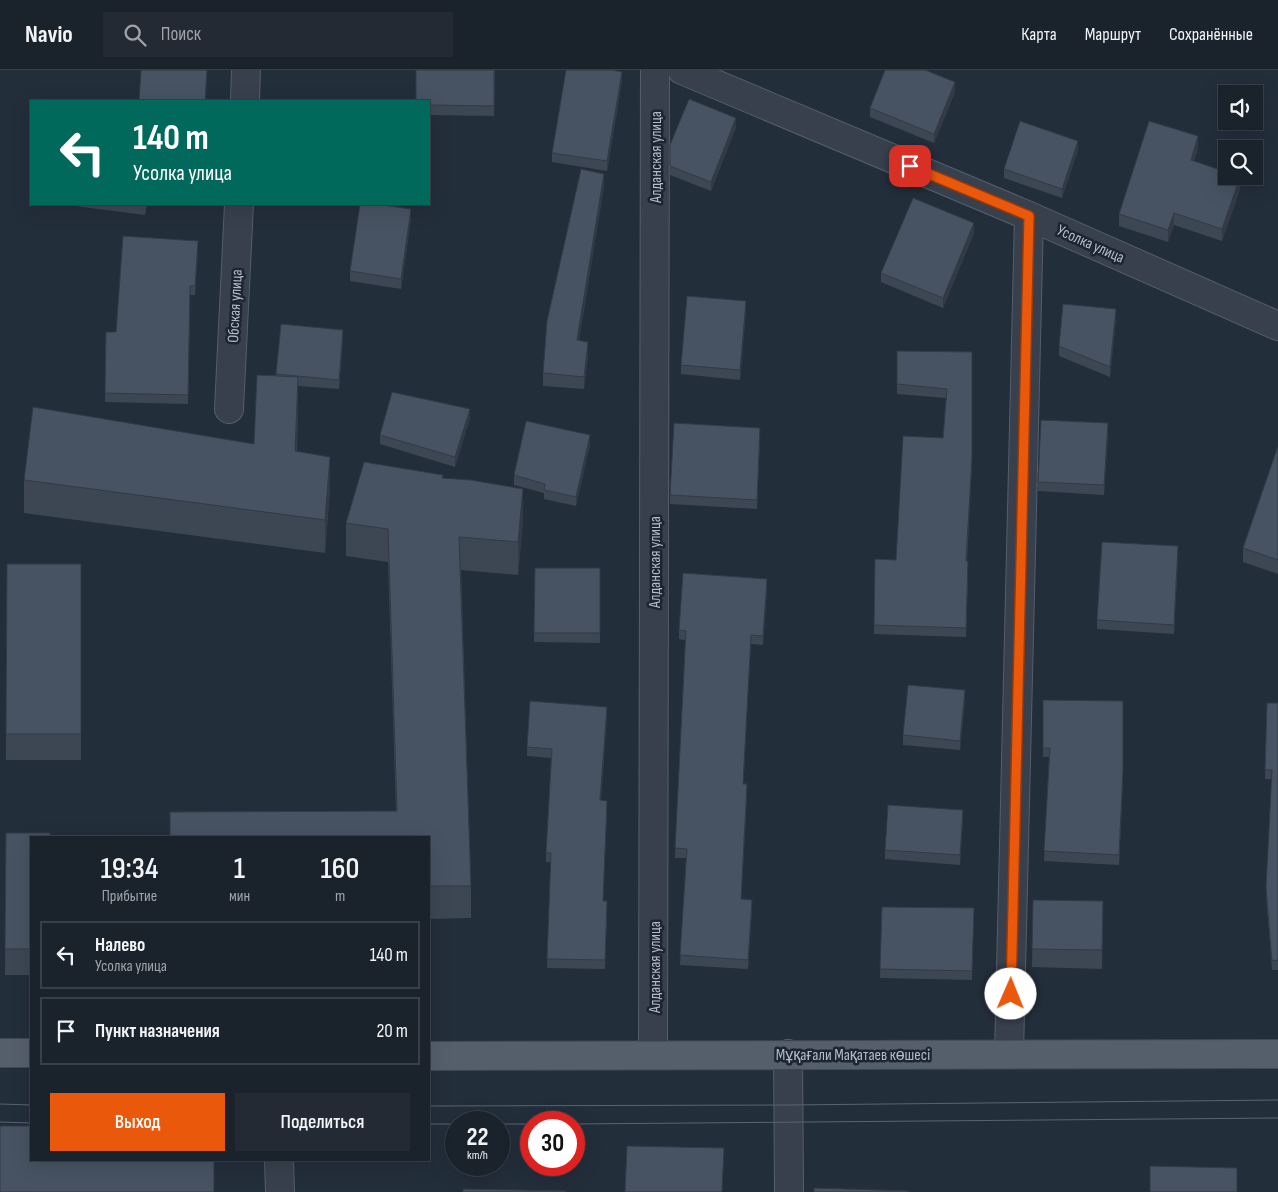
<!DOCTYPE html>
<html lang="ru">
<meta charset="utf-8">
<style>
:root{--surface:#1a222c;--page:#232a34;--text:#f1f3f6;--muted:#9fa4a9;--line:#383f48;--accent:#ea580c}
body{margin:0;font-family:"Sofia Sans Condensed",sans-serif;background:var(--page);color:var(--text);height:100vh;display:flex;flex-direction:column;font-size:19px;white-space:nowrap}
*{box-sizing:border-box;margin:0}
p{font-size:16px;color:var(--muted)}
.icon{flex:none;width:28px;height:28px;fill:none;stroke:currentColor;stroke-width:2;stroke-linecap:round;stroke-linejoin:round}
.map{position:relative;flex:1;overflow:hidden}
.panel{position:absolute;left:30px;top:766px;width:400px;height:325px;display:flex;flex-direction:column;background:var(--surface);border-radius:0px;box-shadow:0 5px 20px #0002,0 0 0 1px var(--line)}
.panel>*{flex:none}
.guide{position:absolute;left:30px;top:30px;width:400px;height:105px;border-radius:0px;box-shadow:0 5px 20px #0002,0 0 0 1px var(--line);background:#00695c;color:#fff;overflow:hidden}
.controls{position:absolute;left:1218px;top:15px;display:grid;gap:10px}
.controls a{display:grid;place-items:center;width:45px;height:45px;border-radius:0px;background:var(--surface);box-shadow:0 5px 20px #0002,0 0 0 1px var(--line);font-size:25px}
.speed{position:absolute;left:445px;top:1041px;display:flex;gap:10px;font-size:25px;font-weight:700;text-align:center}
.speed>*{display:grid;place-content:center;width:65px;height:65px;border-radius:50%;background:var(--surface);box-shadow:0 5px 20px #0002,0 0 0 1px var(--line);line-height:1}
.speed small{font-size:12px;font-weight:400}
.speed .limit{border:8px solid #d22;background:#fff;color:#111}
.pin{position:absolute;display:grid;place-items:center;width:42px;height:42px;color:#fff;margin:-21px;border-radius:10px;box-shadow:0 2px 8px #0006}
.me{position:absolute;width:55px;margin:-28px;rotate:1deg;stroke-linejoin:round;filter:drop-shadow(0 0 4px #0008)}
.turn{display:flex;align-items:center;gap:18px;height:105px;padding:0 20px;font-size:22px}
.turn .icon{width:65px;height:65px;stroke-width:2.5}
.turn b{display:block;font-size:35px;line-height:42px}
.eta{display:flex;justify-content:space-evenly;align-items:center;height:85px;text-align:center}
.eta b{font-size:30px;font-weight:600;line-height:35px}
.action{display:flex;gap:10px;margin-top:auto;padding:10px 20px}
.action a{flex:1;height:58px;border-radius:0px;background:var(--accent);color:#fff;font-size:20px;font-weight:600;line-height:58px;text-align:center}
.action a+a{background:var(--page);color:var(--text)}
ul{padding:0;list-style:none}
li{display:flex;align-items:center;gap:15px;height:68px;margin:0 10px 8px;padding:0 10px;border:2px solid var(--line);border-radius:0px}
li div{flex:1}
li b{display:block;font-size:19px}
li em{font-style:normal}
header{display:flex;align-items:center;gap:30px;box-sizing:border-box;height:70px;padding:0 25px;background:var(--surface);border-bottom:1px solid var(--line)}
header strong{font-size:24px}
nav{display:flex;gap:28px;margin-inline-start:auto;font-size:18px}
.search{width:350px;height:45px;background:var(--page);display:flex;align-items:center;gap:12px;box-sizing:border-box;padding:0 18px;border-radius:0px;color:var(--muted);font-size:19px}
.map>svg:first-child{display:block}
</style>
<header>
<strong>Navio</strong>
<div class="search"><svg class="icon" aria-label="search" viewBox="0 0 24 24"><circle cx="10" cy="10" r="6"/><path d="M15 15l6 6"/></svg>Поиск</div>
<nav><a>Карта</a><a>Маршрут</a><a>Сохранённые</a></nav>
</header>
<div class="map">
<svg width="1278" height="1122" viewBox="0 0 1278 1122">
<rect width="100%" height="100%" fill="#232e3b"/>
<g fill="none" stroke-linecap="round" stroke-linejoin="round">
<defs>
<g id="minor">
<path d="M 682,0 L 1029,146 L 1278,256"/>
<path d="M 245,31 L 246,0"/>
<path d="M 229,339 L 239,134"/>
<path d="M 653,984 L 655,0"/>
<path d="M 788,984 L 789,1122"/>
<path d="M 1009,984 L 1029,146"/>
<path d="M 279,1090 L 280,1122"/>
</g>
<g id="major">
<path d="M 0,983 L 31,983"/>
<path d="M 429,986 L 1278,984"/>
</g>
</defs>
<use href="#minor" stroke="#555e6a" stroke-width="30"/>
<use href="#major" stroke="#404955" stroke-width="30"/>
<use href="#minor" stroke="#37404c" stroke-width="28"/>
<use href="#major" stroke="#555f6c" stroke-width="28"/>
<g stroke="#596473" stroke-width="1">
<path d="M 0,1034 L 31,1035"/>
<path d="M 429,1036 L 788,1035 L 1278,1030"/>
<path d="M 0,1052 L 31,1053"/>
<path d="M 429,1054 L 456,1054"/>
<path d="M 499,1054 L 531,1054"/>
<path d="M 574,1054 L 1278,1048"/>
</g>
</g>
<g fill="#3d4754">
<path d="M 495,0 L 494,46 L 429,45 L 429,31 Z"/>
<path d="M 622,11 L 607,101 L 552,92 L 552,83 Z"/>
<path d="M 955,22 L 934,73 L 870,47 L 870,38 Z"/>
<path d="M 736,57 L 711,121 L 670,105 L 670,75 Z"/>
<path d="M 1198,78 L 1194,91 L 1240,119 L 1222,171 L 1174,155 L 1168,172 L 1119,156 L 1119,144 Z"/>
<path d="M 1078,80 L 1062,128 L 1004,108 L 1004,99 Z"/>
<path d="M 604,116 L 579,270 L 588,285 L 584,319 L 543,316 L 543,303 Z"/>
<path d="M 59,134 L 147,134 L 145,145 Z"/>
<path d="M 411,148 L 401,219 L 350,211 L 350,201 Z"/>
<path d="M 974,163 L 943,238 L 881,212 L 881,203 Z"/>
<path d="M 198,181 L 195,225 L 190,225 L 188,334 L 105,332 L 106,262 L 116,262 Z"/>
<path d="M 746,240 L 740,310 L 681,304 L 681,295 Z"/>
<path d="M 1116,249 L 1110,307 L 1059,286 L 1059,276 Z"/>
<path d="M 343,269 L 339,319 L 298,316 L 298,340 L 297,381 L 330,419 L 325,483 L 24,443 L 24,410 L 254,374 L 276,304 Z"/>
<path d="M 897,281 L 972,282 L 972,396 L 967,491 L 968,501 L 966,567 L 874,564 L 875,489 L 896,490 L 943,368 L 946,328 L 897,324 Z"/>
<path d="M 470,348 L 455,397 L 380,374 L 380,365 Z"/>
<path d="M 1108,363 L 1104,425 L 1038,421 L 1038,412 Z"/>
<path d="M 760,367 L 757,439 L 670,434 L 670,425 Z"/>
<path d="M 590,374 L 576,436 L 544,429 L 544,423 L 514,415 L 514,405 Z"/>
<path d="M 1278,376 L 1278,504 L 1243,492 L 1243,478 Z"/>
<path d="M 443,408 L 523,451 L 518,505 L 461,500 L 471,816 L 471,848 L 429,849 L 429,768 L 170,768 L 170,742 L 396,741 L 388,492 L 346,486 L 346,453 Z"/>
<path d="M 1178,485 L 1174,564 L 1097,559 L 1097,550 Z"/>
<path d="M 7,494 L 81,494 L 81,690 L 6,690 Z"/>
<path d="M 535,498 L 600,498 L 600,573 L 534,572 Z"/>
<path d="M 767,518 L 763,575 L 751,574 L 743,714 L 747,723 L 741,829 L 752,839 L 748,899 L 680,895 L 686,788 L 675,788 L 685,570 L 679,569 L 679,560 Z"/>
<path d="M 965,629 L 960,680 L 903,675 L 903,665 Z"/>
<path d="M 1043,630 L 1123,710 L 1119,795 L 1044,791 L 1049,687 L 1043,687 Z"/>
<path d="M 1267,633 L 1278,633 L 1278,900 L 1272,900 L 1266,826 L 1272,709 L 1265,709 Z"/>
<path d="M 607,646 L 601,730 L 607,740 L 603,831 L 607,840 L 605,899 L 547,898 L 551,792 L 546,792 L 546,783 L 551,688 L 527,686 L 527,677 Z"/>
<path d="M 963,749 L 960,795 L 885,789 L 885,780 Z"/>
<path d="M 6,763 L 31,768 L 31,905 L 5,905 Z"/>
<path d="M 1033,830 L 1103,831 L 1102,899 L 1032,897 Z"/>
<path d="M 882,837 L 974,838 L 972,910 L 880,908 Z"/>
</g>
<g fill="#323a45">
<path d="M 207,0 L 207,7 L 206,31 L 205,31 Z"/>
<path d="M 622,2 L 622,11 L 607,101 L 607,91 Z"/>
<path d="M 955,12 L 955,22 L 934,73 L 934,64 Z"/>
<path d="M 736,48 L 736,57 L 711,121 L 711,112 Z"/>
<path d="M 1198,66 L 1198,78 L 1191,102 L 1191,90 Z"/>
<path d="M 1078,71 L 1078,80 L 1062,128 L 1062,119 Z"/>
<path d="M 604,104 L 604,116 L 577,282 L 577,270 Z"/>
<path d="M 1240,107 L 1240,119 L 1222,171 L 1222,159 Z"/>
<path d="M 411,139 L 411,148 L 401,219 L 401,209 Z"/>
<path d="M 1174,143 L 1174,155 L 1168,172 L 1168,160 Z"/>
<path d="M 974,153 L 974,163 L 943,238 L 943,228 Z"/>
<path d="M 198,171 L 198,181 L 195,225 L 195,216 Z"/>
<path d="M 746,231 L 746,240 L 740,310 L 740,300 Z"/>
<path d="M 1116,239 L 1116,249 L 1110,307 L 1110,297 Z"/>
<path d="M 343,260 L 343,269 L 339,319 L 339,310 Z"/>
<path d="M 588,272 L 588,285 L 584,319 L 584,307 Z"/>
<path d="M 298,307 L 298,340 L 295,414 L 295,381 Z"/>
<path d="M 470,339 L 470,348 L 455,397 L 455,387 Z"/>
<path d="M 1108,353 L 1108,363 L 1104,425 L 1104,415 Z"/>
<path d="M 760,358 L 760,367 L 757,439 L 757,430 Z"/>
<path d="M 590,365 L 590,374 L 576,436 L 576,427 Z"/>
<path d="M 330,387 L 330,419 L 325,483 L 325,450 Z"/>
<path d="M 972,387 L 972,396 L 966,500 L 966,491 Z"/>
<path d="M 523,419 L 523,451 L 518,505 L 518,472 Z"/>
<path d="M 1178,476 L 1178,485 L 1174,564 L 1174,555 Z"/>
<path d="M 767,509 L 767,518 L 763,575 L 763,566 Z"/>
<path d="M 751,565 L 751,574 L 743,723 L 743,714 Z"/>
<path d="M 965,620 L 965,629 L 960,680 L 960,671 Z"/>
<path d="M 1123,631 L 1123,710 L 1119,795 L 1119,785 Z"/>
<path d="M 607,637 L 607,646 L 600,740 L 600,730 Z"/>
<path d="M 747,714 L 747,723 L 741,839 L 741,829 Z"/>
<path d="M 963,740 L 963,749 L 960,795 L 960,785 Z"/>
<path d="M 752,830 L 752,839 L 748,899 L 748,890 Z"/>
</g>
<g fill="#475362" stroke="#323a45">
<path d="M 141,0 L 207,0 L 205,31 L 139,31 Z"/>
<path d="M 416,0 L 494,0 L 494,36 L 429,35 L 429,31 L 416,31 Z"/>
<path d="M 566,0 L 612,0 L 622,2 L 607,91 L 552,83 Z"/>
<path d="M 885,0 L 925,0 L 955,12 L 934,64 L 870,38 Z"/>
<path d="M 689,29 L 736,48 L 711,112 L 670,96 L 670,75 Z"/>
<path d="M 1020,51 L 1078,71 L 1062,119 L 1004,99 Z"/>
<path d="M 1149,51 L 1198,66 L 1191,90 L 1226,102 L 1226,106 L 1240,107 L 1222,159 L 1174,143 L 1168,160 L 1119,144 Z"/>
<path d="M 581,99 L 604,104 L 577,270 L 588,272 L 584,307 L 543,303 L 547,251 Z"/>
<path d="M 913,128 L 974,153 L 943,228 L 881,203 Z"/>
<path d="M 130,134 L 146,134 L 145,136 Z"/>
<path d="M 360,134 L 376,134 L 411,139 L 401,209 L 350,201 Z"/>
<path d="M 123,166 L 198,171 L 195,216 L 190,216 L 188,325 L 105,323 L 106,262 L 116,262 Z"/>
<path d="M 687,226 L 746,231 L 740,300 L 681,295 Z"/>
<path d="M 1063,234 L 1116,239 L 1110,297 L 1059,276 Z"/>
<path d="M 281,254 L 343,260 L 339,310 L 276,304 Z"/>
<path d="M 897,281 L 972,282 L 972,387 L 966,491 L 968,491 L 966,558 L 874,555 L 875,489 L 896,490 L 903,366 L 943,368 L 947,319 L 897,314 Z"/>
<path d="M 257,305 L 298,307 L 295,381 L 330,387 L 325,450 L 24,410 L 33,337 L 254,374 Z"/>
<path d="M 392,322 L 470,339 L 455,387 L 380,365 Z"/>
<path d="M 1041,350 L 1108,353 L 1104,415 L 1038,412 Z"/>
<path d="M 526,351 L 590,365 L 576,427 L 544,420 L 545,414 L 514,405 Z"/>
<path d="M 674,353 L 760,358 L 757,430 L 670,425 Z"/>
<path d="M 1278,376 L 1278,490 L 1243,478 Z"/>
<path d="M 364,392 L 443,405 L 442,408 L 471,410 L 523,419 L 518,472 L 459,467 L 471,816 L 429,816 L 429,768 L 170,768 L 170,742 L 397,741 L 388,459 L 346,453 Z"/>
<path d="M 1102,472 L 1178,476 L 1174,555 L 1097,550 Z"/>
<path d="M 7,494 L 81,494 L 81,664 L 6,664 Z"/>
<path d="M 535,498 L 600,498 L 600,563 L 534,563 Z"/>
<path d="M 683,503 L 767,509 L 763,566 L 751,565 L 743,714 L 747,714 L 741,829 L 752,830 L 748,890 L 680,885 L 687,779 L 675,778 L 686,561 L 679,560 Z"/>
<path d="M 908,615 L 965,620 L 960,671 L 903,665 Z"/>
<path d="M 1043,630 L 1123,631 L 1123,700 L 1119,785 L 1044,781 L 1050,678 L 1043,678 Z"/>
<path d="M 530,631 L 607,637 L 600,730 L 607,731 L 603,831 L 607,831 L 605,890 L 547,889 L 551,783 L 546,783 L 552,679 L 527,677 Z"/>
<path d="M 1267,633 L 1278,633 L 1278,890 L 1272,891 L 1266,817 L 1272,700 L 1265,700 Z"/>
<path d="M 888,735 L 963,740 L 960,785 L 885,780 Z"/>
<path d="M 6,763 L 50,763 L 50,768 L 31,768 L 31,879 L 5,879 Z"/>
<path d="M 1033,830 L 1103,831 L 1102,880 L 1032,879 Z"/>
<path d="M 882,837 L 974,838 L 972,901 L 880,899 Z"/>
<path d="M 0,1056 L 31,1056 L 31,1090 L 214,1090 L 214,1122 L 0,1122 Z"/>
<path d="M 627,1076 L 724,1078 L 722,1122 L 625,1122 Z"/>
<path d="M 1150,1096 L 1237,1098 L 1237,1122 L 1150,1122 Z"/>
<path d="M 814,1118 L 908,1121 L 908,1122 L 814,1122 Z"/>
<path d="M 463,1119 L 566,1121 L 566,1122 L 463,1122 Z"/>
</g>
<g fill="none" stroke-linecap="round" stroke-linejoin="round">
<defs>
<path id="route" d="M 910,96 L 1029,146 L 1011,924"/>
</defs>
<use href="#route" stroke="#983908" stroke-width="12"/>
<use href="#route" stroke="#ea580c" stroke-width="9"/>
</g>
<g text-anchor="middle" stroke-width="5" stroke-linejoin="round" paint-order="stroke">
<g font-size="16" fill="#b3bbc7" stroke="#1c2531">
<text transform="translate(655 87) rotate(-90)" y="6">Алданская улица</text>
<text transform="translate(1091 173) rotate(24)" y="6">Усолка улица</text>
<text transform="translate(234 236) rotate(-87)" y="6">Обская улица</text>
<text transform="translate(654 492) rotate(-90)" y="6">Алданская улица</text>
<text transform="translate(654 897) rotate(-90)" y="6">Алданская улица</text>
<text x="853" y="990">Мұқағали Мақатаев көшесі</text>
</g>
</g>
</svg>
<div class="controls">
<a><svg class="icon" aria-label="sound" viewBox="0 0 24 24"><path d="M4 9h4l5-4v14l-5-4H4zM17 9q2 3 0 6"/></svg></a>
<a><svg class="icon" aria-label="search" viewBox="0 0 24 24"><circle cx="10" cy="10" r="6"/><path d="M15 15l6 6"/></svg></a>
</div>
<div class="speed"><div>22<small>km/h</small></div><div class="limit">30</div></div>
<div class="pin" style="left:910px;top:96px;background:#d93025"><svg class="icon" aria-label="arrive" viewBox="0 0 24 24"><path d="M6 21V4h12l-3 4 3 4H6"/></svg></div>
<svg class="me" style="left:1011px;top:924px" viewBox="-20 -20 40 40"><circle r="19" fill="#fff"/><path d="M0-13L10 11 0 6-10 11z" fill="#ea580c"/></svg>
<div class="guide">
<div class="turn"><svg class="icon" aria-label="left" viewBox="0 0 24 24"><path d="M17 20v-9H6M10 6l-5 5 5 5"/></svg><div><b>140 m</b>Усолка улица</div></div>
</div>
<section class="panel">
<div class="eta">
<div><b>19:34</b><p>Прибытие</p></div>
<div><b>1</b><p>мин</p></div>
<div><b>160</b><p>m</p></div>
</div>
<ul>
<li><svg class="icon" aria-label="left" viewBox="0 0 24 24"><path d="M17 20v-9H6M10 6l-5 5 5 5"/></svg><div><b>Налево</b><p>Усолка улица</p></div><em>140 m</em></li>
<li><svg class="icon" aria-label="arrive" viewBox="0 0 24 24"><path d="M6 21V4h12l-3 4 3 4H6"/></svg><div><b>Пункт назначения</b></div><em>20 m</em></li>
</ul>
<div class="action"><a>Выход</a><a>Поделиться</a></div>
</section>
</div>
